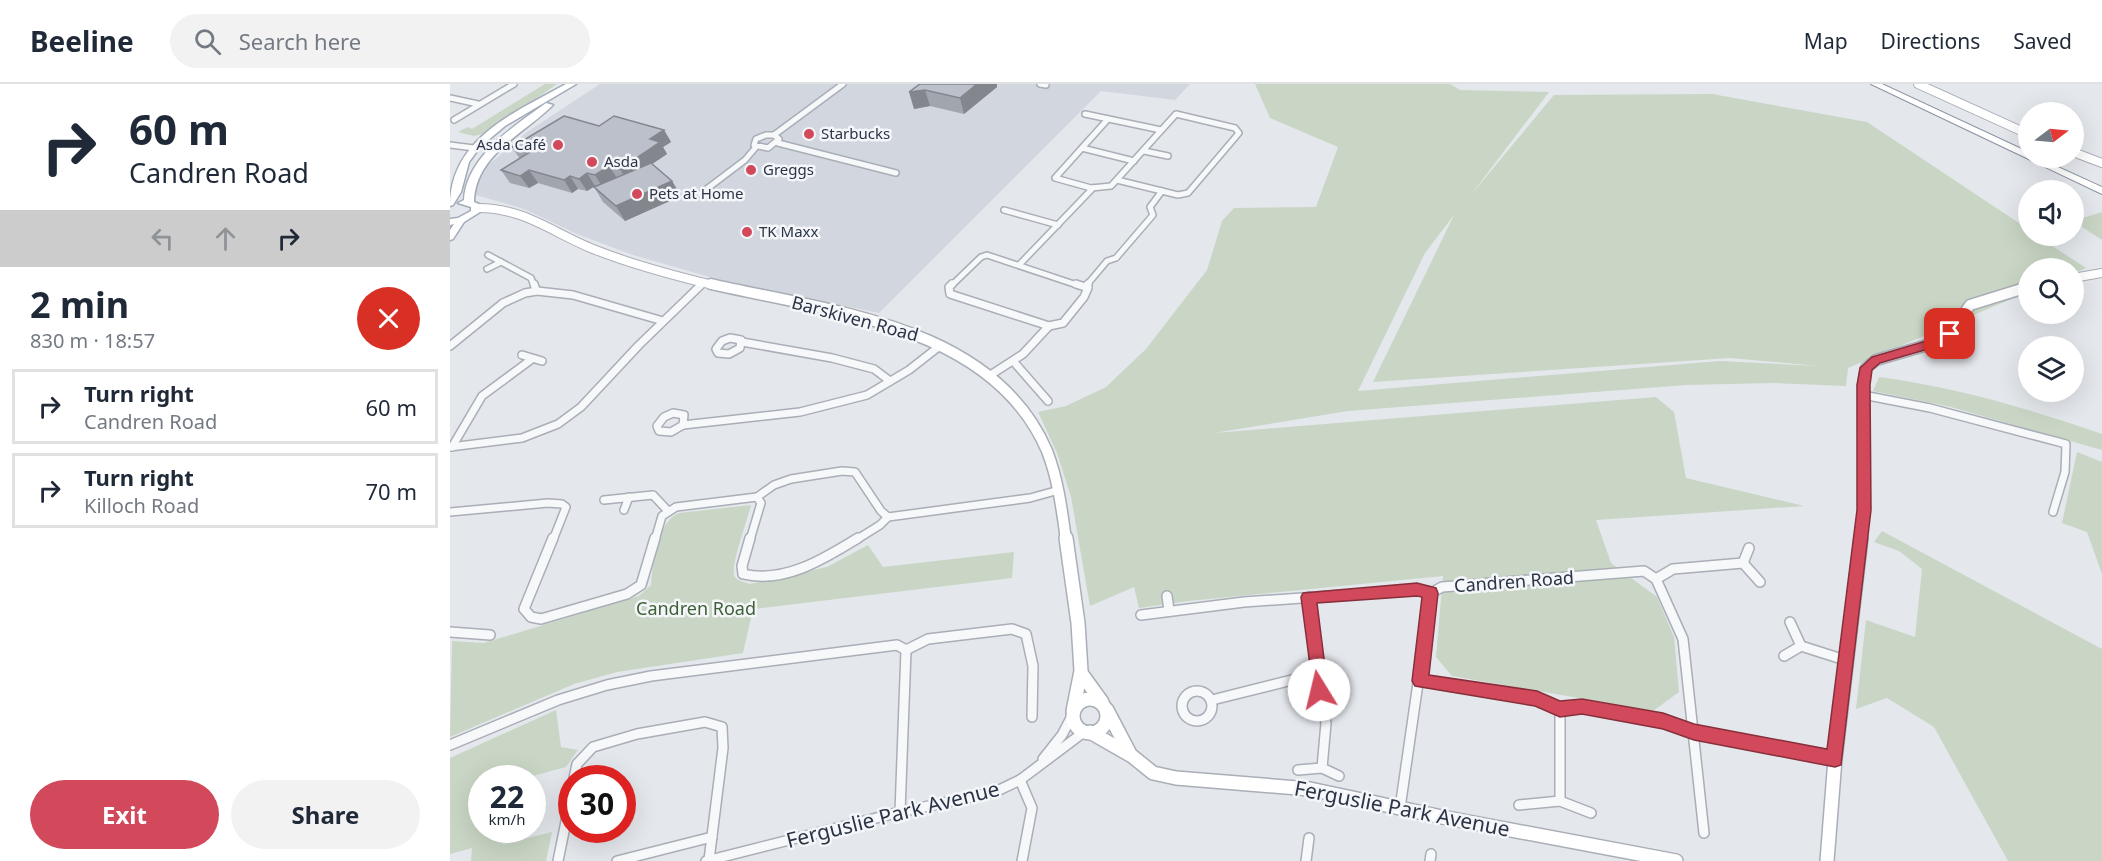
<!DOCTYPE html>
<meta charset="utf-8">
<style>
:root{--surface:#fff;--page:#f2f2f3;--text:#1f2937;--muted:#747a83;--line:#e0e1e3;--accent:#d1495b}
body{margin:0;font-family:"Noto Sans",sans-serif;background:var(--page);color:var(--text);height:100vh;display:flex;flex-direction:column;font-size:22px;white-space:nowrap}
*{box-sizing:border-box;margin:0}
p{font-size:20px;color:var(--muted)}
.icon{flex:none;width:33px;height:33px;fill:none;stroke:currentColor;stroke-width:2;stroke-linecap:round;stroke-linejoin:round}
.map{position:relative;flex:1;overflow:hidden}
.panel{display:flex;flex-direction:column;background:var(--surface);width:450px}
.panel>*{flex:none}
.banner{background:#fff;color:var(--text);overflow:hidden}
.needle{width:39px;rotate:74deg}
.tools{position:absolute;left:1568px;top:18px;display:grid;gap:12px}
.tools a{display:grid;place-items:center;width:66px;height:66px;border-radius:50%;background:var(--surface);box-shadow:0 6px 24px #0002;font-size:30px}
.speed{position:absolute;left:18px;top:681px;display:flex;gap:12px;font-size:30px;font-weight:700;text-align:center}
.speed>*{display:grid;place-content:center;width:78px;height:78px;border-radius:50%;background:var(--surface);box-shadow:0 6px 24px #0002;line-height:1}
.speed small{font-size:15px;font-weight:400}
.speed .limit{border:9px solid #d22;background:#fff;color:#111}
.pin{position:absolute;display:grid;place-items:center;width:51px;height:51px;color:#fff;margin:-26px;border-radius:12px;box-shadow:0 3px 9px #0006}
.me{position:absolute;width:66px;margin:-33px;rotate:351deg;stroke-linejoin:round;filter:drop-shadow(0 0 4px #0008)}
.turn{display:flex;align-items:center;gap:21px;height:126px;padding:0 30px;font-size:27px}
.turn .icon{width:78px;height:78px;stroke-width:2.5}
.turn b{display:block;font-size:42px;line-height:51px}
.lanes{display:flex;align-items:center;height:57px;padding:0 30px;background:#0003;justify-content:center;gap:30px;direction:ltr}
.lanes .off{opacity:.35}
.round{display:grid;place-items:center;flex:none;width:63px;height:63px;border-radius:32px;background:var(--page)}
.head{display:flex;align-items:center;justify-content:space-between;height:102px;padding:0 30px}
h1{font-size:36px;font-weight:700;line-height:45px}
.button{display:flex;gap:12px;margin-top:auto;padding:12px 30px}
.button a{flex:1;height:69px;border-radius:36px;background:var(--accent);color:#fff;font-size:24px;font-weight:700;line-height:69px;text-align:center}
.button a+a{background:var(--page);color:var(--text)}
ul{padding:0;list-style:none}
li{display:flex;align-items:center;gap:18px;height:75px;margin:0 12px 9px;padding:0 18px;border:3px solid var(--line);border-radius:0px}
li div{flex:1}
li b{display:block;font-size:22px}
li em{font-style:normal}
header{display:flex;align-items:center;gap:36px;box-sizing:border-box;height:84px;padding:0 30px;background:var(--surface);border-bottom:2px solid var(--line)}
header strong{font-size:28px}
nav{display:flex;gap:33px;margin-inline-start:auto;font-size:21px}
.search{width:420px;height:54px;background:var(--page);display:flex;align-items:center;gap:15px;box-sizing:border-box;padding:0 21px;border-radius:33px;color:var(--muted);font-size:22px}
main{display:flex;flex:1;min-height:0}
.map>svg:first-child{display:block}
</style>
<header>
<strong>Beeline</strong>
<div class="search"><svg class="icon" aria-label="search" viewBox="0 0 24 24"><circle cx="10" cy="10" r="6"/><path d="M15 15l6 6"/></svg>Search here</div>
<nav><a>Map</a><a>Directions</a><a>Saved</a></nav>
</header>
<main>
<section class="panel">
<div class="banner">
<div class="turn"><svg class="icon" aria-label="right" viewBox="0 0 24 24"><path d="M7 20v-9h11M14 6l5 5-5 5"/></svg><div><b>60 m</b>Candren Road</div></div>
<div class="lanes"><svg class="icon off" aria-label="left" viewBox="0 0 24 24"><path d="M17 20v-9H6M10 6l-5 5 5 5"/></svg><svg class="icon off" aria-label="ahead" viewBox="0 0 24 24"><path d="M12 20V5M6 11l6-6 6 6"/></svg><svg class="icon" aria-label="right" viewBox="0 0 24 24"><path d="M7 20v-9h11M14 6l5 5-5 5"/></svg></div>
</div>
<div class="head"><div><h1>2 min</h1><p>830 m · 18:57</p></div><a class="round" style="background:#d93025;color:#fff"><svg class="icon" aria-label="close" viewBox="0 0 24 24"><path d="M6 6l12 12M18 6L6 18"/></svg></a></div>
<ul>
<li><svg class="icon" aria-label="right" viewBox="0 0 24 24"><path d="M7 20v-9h11M14 6l5 5-5 5"/></svg><div><b>Turn right</b><p>Candren Road</p></div><em>60 m</em></li>
<li><svg class="icon" aria-label="right" viewBox="0 0 24 24"><path d="M7 20v-9h11M14 6l5 5-5 5"/></svg><div><b>Turn right</b><p>Killoch Road</p></div><em>70 m</em></li>
</ul>
<div class="button"><a>Exit</a><a>Share</a></div>
</section>
<div class="map">
<svg width="1652" height="777" viewBox="0 0 1652 777">
<rect width="100%" height="100%" fill="#e4e7ec"/>
<path fill="#d2d6de" d="M 150,0 L 740,0 L 725,16 L 651,7 L 429,229 L 270,196 L 183,171 L 127,150 L 74,125 L 26,111 L 26,105 L 37,82 L 77,48 Z"/>
<g fill="#c9d6c5" fill-rule="evenodd">
<path d="M 95,0 L 107,0 L 37,49 L 24,52 L 8,48 L 18,43 L 22,45 Z"/>
<path d="M 805,0 L 1000,0 L 1010,6 L 1099,8 L 1020,112 L 1104,11 L 1262,10 L 1417,38 L 1578,145 L 1578,152 L 1587,152 L 1636,184 L 1623,189 L 1623,184 L 1578,184 L 1578,208 L 1398,284 L 1396,302 L 1322,299 L 1236,301 L 898,327 L 764,349 L 1206,313 L 1224,328 L 1236,394 L 1354,422 L 1146,436 L 1161,479 L 1207,513 L 1224,553 L 1229,608 L 1203,627 L 1002,592 L 986,573 L 993,492 L 739,517 L 689,524 L 684,503 L 640,522 L 621,413 L 607,369 L 588,328 L 616,322 L 656,303 L 696,265 L 757,186 L 772,137 L 784,124 L 866,123 L 888,63 L 820,34 ZM 1004,131 L 923,298 L 1280,274 L 1369,282 L 1270,277 L 908,307 L 975,169 Z"/>
<path d="M 1652,128 L 1652,156 L 1623,137 Z"/>
<path d="M 1429,293 C 1505,303 1580,325 1652,350 L 1652,366 L 1501,323 L 1423,307 Z"/>
<path d="M 1627,368 L 1652,378 L 1652,490 L 1637,448 L 1612,439 Z"/>
<path d="M 301,421 C 298,434 281,480 284,491 C 286,497 294,498 300,500 L 377,483 L 418,461 L 433,483 L 564,468 L 562,494 L 303,525 L 293,569 L 167,588 L 124,600 L 0,653 L 2,557 L 34,559 L 189,512 L 201,501 C 203,479 206,439 229,429 Z"/>
<path d="M 1432,447 L 1652,565 L 1652,777 L 1558,777 L 1484,643 L 1437,614 L 1406,625 L 1416,536 L 1465,553 L 1472,485 L 1449,467 L 1424,458 Z"/>
<path d="M 106,626 L 111,663 L 128,666 L 116,683 L 75,694 L 32,694 L 32,746 L 48,746 L 46,757 L 54,760 L 102,748 L 96,777 L 21,777 L 22,764 L 0,770 L 0,674 Z"/>
</g>
<g fill="none" stroke-linecap="round" stroke-linejoin="round">
<defs>
<g id="street-far2">
<path d="M 590,0 L 596,1"/>
<path d="M 0,14 L 28,20"/>
<path d="M 635,30 L 711,46"/>
<path d="M 658,35 L 605,94 L 641,104 L 661,102 L 726,30 L 785,44 L 789,49 L 738,109 L 728,111 L 667,96"/>
<path d="M 4,36 L 64,0"/>
<path d="M 316,51 L 324,51 L 329,55 L 318,64 L 304,61 L 306,55 Z"/>
<path d="M 324,51 L 393,0"/>
<path d="M 328,59 L 446,89"/>
<path d="M 0,61 L 24,64"/>
<path d="M 632,64 L 684,77"/>
<path d="M 694,67 L 718,72"/>
<path d="M 250,110 L 295,76 L 306,63"/>
<path d="M 554,126 L 608,141"/>
<path d="M 38,171 L 81,194 L 84,202"/>
<path d="M 569,181 L 643,104"/>
<path d="M 37,185 L 51,178"/>
<path d="M 250,202 L 253,199"/>
<path d="M 501,202 L 531,173 L 537,171 L 630,202"/>
<path d="M 636,202 L 657,177 L 666,174 L 703,131 L 700,123 L 712,107"/>
</g>
<g id="street-far1">
<path d="M 84,200 L 86,206"/>
<path d="M 502,200 L 499,203 L 500,210 L 599,242"/>
<path d="M 636,202 L 638,200"/>
<path d="M 599,242 L 613,239 L 634,213 L 638,204 L 626,200"/>
<path d="M 280,254 L 291,256 L 290,264 L 279,270 L 268,269 L 266,265 L 272,257 Z"/>
<path d="M 292,258 L 382,274 L 424,285 L 440,297"/>
<path d="M 0,262 L 53,219 L 75,209 L 87,207 L 123,211 L 213,237"/>
<path d="M 72,271 L 92,277"/>
<path d="M 563,277 L 598,317"/>
<path d="M 539,292 L 573,270 L 599,242"/>
<path d="M 1413,311 L 1480,324 L 1616,360 L 1615,388 L 1603,428"/>
<path d="M 223,329 L 234,331 L 233,341 L 221,348 L 209,347 L 207,342 L 214,333 Z"/>
<path d="M 233,341 L 350,328 L 417,311 L 459,286 L 491,261"/>
<path d="M 0,363 L 72,354 L 108,340 L 131,323 L 189,261 L 252,200"/>
<path d="M 2,363 L 32,312 L 82,275"/>
<path d="M 154,416 L 203,411 L 218,427"/>
<path d="M 174,426 L 179,413"/>
<path d="M 0,428 L 98,419 L 112,420 L 116,423 L 103,456"/>
<path d="M 205,456 L 212,432 L 226,423 L 307,413 L 324,401 L 341,395 L 392,387 L 405,388 L 431,427 L 438,433 L 580,414 L 609,406"/>
<path d="M 300,456 L 311,419 L 307,413"/>
<path d="M 406,456 L 430,441 L 438,433"/>
</g>
<g id="street">
<path d="M 103,454 L 74,525 L 81,533 L 91,535 L 177,510 L 191,501 L 205,454"/>
<path d="M 300,454 L 292,482 L 293,490 C 334,500 374,475 408,454"/>
<path d="M 1299,464 L 1293,479 L 1310,498"/>
<path d="M 1206,495 L 1223,485 L 1293,479"/>
<path d="M 717,512 L 719,526"/>
<path d="M 859,513 L 866,590 L 876,639 L 872,684 L 889,692"/>
<path d="M 691,531 L 794,518 L 967,506 L 981,509 L 992,503 L 1194,487 L 1206,495 L 1233,555 L 1254,749"/>
<path d="M 0,548 L 40,551"/>
<path d="M 1351,562 L 1395,576"/>
<path d="M 1334,572 L 1351,562 L 1340,538"/>
<path d="M 970,597 L 1087,614 L 1110,625 L 1132,622 L 1213,637 L 1244,648 L 1385,675"/>
<circle cx="747" cy="622" r="15"/>
<path d="M 762,616 L 866,590"/>
<path d="M 1110,625 L 1110,717"/>
<path d="M 0,661 L 108,616 L 157,601 L 201,592 L 447,561 L 456,566 L 478,555 L 562,545 L 576,550 L 583,582 L 582,633"/>
<path d="M 593,675 L 612,651 L 622,632"/>
<path d="M 848,686 L 872,684"/>
<path d="M 124,694 L 127,680 L 143,663 L 187,650 L 255,638 L 272,643 L 273,664 L 259,776"/>
<path d="M 570,696 L 582,724 L 572,777"/>
<path d="M 1069,721 L 1110,717 L 1141,729"/>
<path d="M 950,724 L 981,509"/>
<path d="M 450,728 L 456,566"/>
<path d="M 108,777 L 122,708"/>
<path d="M 167,777 L 262,753"/>
<path d="M 256,777 L 450,728 L 545,708 L 570,696 L 634,648"/>
<path d="M 856,777 L 859,754"/>
<path d="M 980,777 L 981,770"/>
</g>
<g id="secondary-far2">
<path d="M 1468,0 L 1578,50"/>
<path d="M 1623,68 L 1652,79"/>
<path d="M 26,124 C 73,123 101,148 143,165 C 183,181 225,192 267,202"/>
<path d="M 1623,194 L 1652,189"/>
</g>
<g id="secondary-far1">
<path d="M 261,200 C 377,227 543,240 597,367 C 608,395 612,426 616,456"/>
<path d="M 1411,456 L 1414,426 L 1413,301 L 1416,284 L 1426,276 L 1488,258 L 1500,250 L 1520,221 L 1578,203"/>
</g>
<g id="secondary">
<path d="M 616,454 L 628,539 L 631,587 L 623,627"/>
<path d="M 631,589 L 652,618"/>
<circle cx="640" cy="632" r="17"/>
<path d="M 657,626 L 679,668"/>
<path d="M 640,648 L 682,672 L 703,689 L 726,694 L 860,705 L 992,733 L 1226,777"/>
<path d="M 1377,777 L 1385,675 L 1411,454"/>
</g>
<g id="primary">
<path d="M 116,0 L 126,0 L 55,42 L 30,63 L 19,78 L 11,108 L 3,121 L 0,122 C 0,54 66,28 116,0 Z"/>
<path d="M 96,19 L 103,21 C 74,50 25,71 24,118 L 31,121 L 30,128 L 14,138 L 3,155 L 0,156 L 0,146 L 4,140 L 0,141 L 0,135 L 8,134 L 21,127 L 21,123 L 8,119 L 14,116 C 16,73 64,42 96,19 Z"/>
</g>
<path id="highway" d="M 1421,0 L 1432,0 L 1578,68 L 1578,74 L 1588,74 L 1652,103 L 1652,110 Z"/>
</defs>
<use href="#street-far2" stroke="#a9aeb7" stroke-width="8"/>
<use href="#street-far1" stroke="#a9aeb7" stroke-width="10"/>
<use href="#street" stroke="#a9aeb7" stroke-width="12"/>
<use href="#secondary-far2" stroke="#a9aeb7" stroke-width="10"/>
<use href="#secondary-far1" stroke="#a9aeb7" stroke-width="13"/>
<use href="#secondary" stroke="#a9aeb7" stroke-width="16"/>
<use href="#primary" stroke="#a3abb8" stroke-width="3"/>
<use href="#highway" stroke="#8b94a3" stroke-width="2"/>
<use href="#street-far2" stroke="#f7f8fa" stroke-width="5"/>
<use href="#street-far1" stroke="#f7f8fa" stroke-width="7"/>
<use href="#street" stroke="#f7f8fa" stroke-width="9"/>
<use href="#secondary-far2" stroke="#fff" stroke-width="8"/>
<use href="#secondary-far1" stroke="#fff" stroke-width="10"/>
<use href="#secondary" stroke="#fff" stroke-width="13"/>
<use href="#primary" fill="#fff" fill-rule="evenodd"/>
<use href="#highway" fill="#fff" fill-rule="evenodd"/>
</g>
<g fill="#a1a5ae">
<path d="M 470,0 L 547,3 L 514,30 L 480,22 L 464,25 Z"/>
<path d="M 149,42 L 214,46 L 221,58 L 213,63 L 217,70 L 202,80 L 222,97 L 231,112 L 175,137 L 153,118 L 144,103 L 147,102 L 145,102 L 137,107 L 128,105 L 122,109 L 88,99 L 79,104 L 60,99 L 51,86 L 70,75 L 62,63 Z"/>
</g>
<g fill="#83868d">
<path d="M 527,0 L 547,0 L 547,3 L 514,30 L 510,14 Z"/>
<path d="M 475,6 L 480,22 L 464,25 L 459,8 Z"/>
<path d="M 214,46 L 221,58 L 213,63 L 217,70 L 177,97 L 170,85 L 200,55 Z"/>
<path d="M 159,82 L 167,94 L 153,104 L 145,91 Z"/>
<path d="M 79,86 L 88,99 L 79,104 L 70,92 Z"/>
<path d="M 137,89 L 145,102 L 137,107 L 129,95 Z"/>
<path d="M 120,92 L 128,105 L 122,109 L 114,96 Z"/>
<path d="M 222,97 L 231,112 L 175,137 L 166,122 Z"/>
</g>
<g fill="#bbc0ca" stroke="#83868d" stroke-width="1.5">
<path d="M 470,0 L 527,0 L 510,14 L 475,6 L 459,8 Z"/>
<path d="M 114,32 L 149,42 L 164,32 L 214,46 L 200,55 L 210,58 L 170,85 L 159,82 L 145,91 L 137,89 L 129,95 L 120,92 L 114,96 L 79,86 L 70,92 L 51,86 L 80,68 L 62,63 Z"/>
<path d="M 201,79 L 222,97 L 166,122 L 144,103 Z"/>
</g>
<path fill="#d1495b" stroke="#882f3b" stroke-width="1.5" d="M 1500,246 L 1506,250 L 1492,261 L 1430,279 L 1422,286 L 1420,301 L 1421,426 L 1391,681 L 1385,683 L 1244,656 L 1213,645 L 1132,630 L 1110,633 L 1085,622 L 965,602 L 962,597 L 972,513 L 967,512 L 867,519 L 878,606 L 875,612 L 869,614 L 864,612 L 851,513 L 853,509 L 967,499 L 986,504 L 988,509 L 979,591 L 1087,607 L 1110,617 L 1132,615 L 1213,629 L 1244,640 L 1377,665 L 1407,426 L 1407,301 L 1410,284 L 1422,273 L 1483,255 Z"/>
<g fill="#d1495b" stroke="#f4f6f9" stroke-width="2">
<circle cx="359" cy="50" r="6"/>
<circle cx="108" cy="61" r="6"/>
<circle cx="142" cy="78" r="6"/>
<circle cx="301" cy="86" r="6"/>
<circle cx="187" cy="110" r="6"/>
<circle cx="297" cy="148" r="6"/>
</g>
<g text-anchor="middle" stroke-width="5" stroke-linejoin="round" paint-order="stroke">
<g font-size="15" fill="#2b3445" stroke="#f4f6f9" text-anchor="start">
<text x="371" y="55">Starbucks</text>
<text x="96" y="66" text-anchor="end">Asda Café</text>
<text x="154" y="83">Asda</text>
<text x="313" y="91">Greggs</text>
<text x="199" y="115">Pets at Home</text>
<text x="309" y="153">TK Maxx</text>
</g>
<g font-size="18" fill="#2b3445" stroke="#f4f6f9">
<text transform="translate(405 235) rotate(15)" y="6">Barskiven Road</text>
<text transform="translate(1064 498) rotate(-4)" y="6">Candren Road</text>
</g>
<g font-size="18" fill="#3f6138" stroke="#f4f6f9">
<text x="246" y="531">Candren Road</text>
</g>
<g font-size="21" fill="#2b3445" stroke="#f4f6f9">
<text transform="translate(952 725) rotate(11)" y="7">Ferguslie Park Avenue</text>
<text transform="translate(443 731) rotate(-14)" y="7">Ferguslie Park Avenue</text>
</g>
</g>
</svg>
<div class="tools">
<a><svg class="needle" viewBox="-14 -14 28 28"><path d="M0-13l5 13h-10z" fill="#e53935"/><path d="M0 13l5-13h-10z" fill="#747a83"/></svg></a>
<a><svg class="icon" aria-label="sound" viewBox="0 0 24 24"><path d="M4 9h4l5-4v14l-5-4H4zM17 9q2 3 0 6"/></svg></a>
<a><svg class="icon" aria-label="search" viewBox="0 0 24 24"><circle cx="10" cy="10" r="6"/><path d="M15 15l6 6"/></svg></a>
<a><svg class="icon" aria-label="layers" viewBox="0 0 24 24"><path d="M12 4l9 5-9 5-9-5zM3 14l9 5 9-5"/></svg></a>
</div>
<div class="speed"><div>22<small>km/h</small></div><div class="limit">30</div></div>
<div class="pin" style="left:1500px;top:250px;background:#d93025"><svg class="icon" aria-label="arrive" viewBox="0 0 24 24"><path d="M6 21V4h12l-3 4 3 4H6"/></svg></div>
<svg class="me" style="left:869px;top:606px" viewBox="-20 -20 40 40"><circle r="19" fill="#fff"/><path d="M0-13L10 11 0 6-10 11z" fill="#d1495b"/></svg>
</div>
</main>
